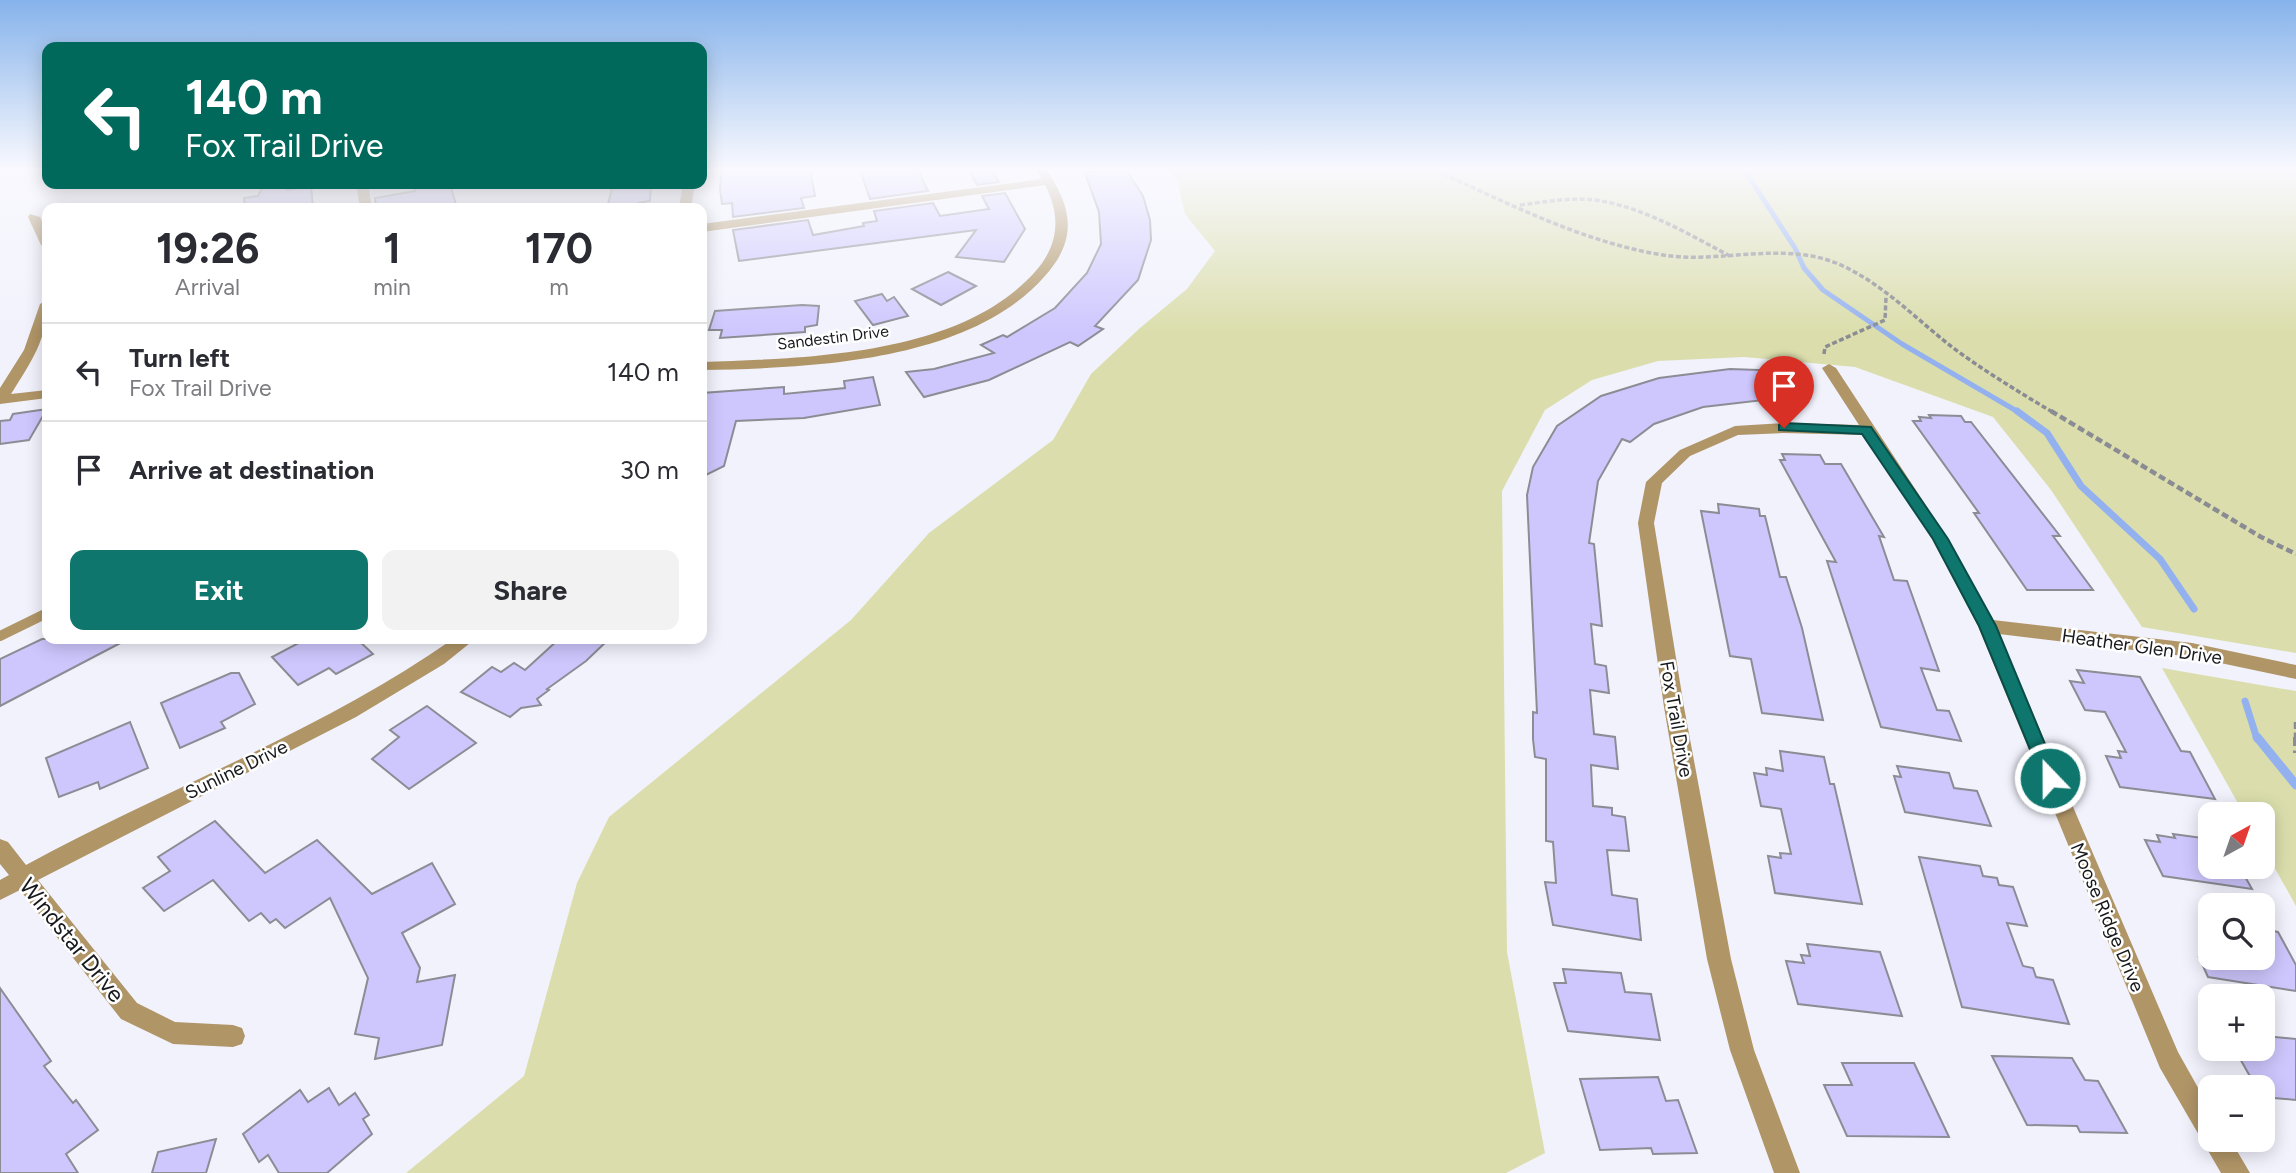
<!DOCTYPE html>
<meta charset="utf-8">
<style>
:root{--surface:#fff;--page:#f2f2f3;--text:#2b2b33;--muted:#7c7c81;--line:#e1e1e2;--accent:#0f766e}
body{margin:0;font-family:Figtree,sans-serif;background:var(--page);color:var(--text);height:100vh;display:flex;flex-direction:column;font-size:26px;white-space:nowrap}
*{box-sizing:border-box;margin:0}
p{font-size:23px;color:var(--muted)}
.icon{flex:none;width:38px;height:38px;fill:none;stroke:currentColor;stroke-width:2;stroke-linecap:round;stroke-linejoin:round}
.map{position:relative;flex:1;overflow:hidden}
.panel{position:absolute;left:42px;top:203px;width:665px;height:441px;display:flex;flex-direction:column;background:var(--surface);border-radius:14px;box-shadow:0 4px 18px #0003}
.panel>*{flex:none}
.banner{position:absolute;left:42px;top:42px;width:665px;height:147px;border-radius:14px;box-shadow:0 4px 18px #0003;background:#00695c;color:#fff;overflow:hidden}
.needle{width:46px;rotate:40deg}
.fabs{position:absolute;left:2198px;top:802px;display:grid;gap:14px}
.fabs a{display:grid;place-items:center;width:77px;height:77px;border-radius:14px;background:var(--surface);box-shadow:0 4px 18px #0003;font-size:35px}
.pin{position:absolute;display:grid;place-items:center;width:60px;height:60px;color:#fff;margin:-72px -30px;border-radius:50% 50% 50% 0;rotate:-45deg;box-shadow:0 0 7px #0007}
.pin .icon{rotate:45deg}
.me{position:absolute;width:77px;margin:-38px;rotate:338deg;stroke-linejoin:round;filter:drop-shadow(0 0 5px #0008)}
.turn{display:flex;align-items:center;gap:24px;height:147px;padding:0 28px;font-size:32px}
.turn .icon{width:91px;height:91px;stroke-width:2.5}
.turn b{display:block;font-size:49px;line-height:60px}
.eta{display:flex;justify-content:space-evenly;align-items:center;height:119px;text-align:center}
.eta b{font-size:42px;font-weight:700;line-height:49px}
.primary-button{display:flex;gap:14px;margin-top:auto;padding:14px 28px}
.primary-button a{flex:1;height:80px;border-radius:14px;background:var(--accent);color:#fff;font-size:28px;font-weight:700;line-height:80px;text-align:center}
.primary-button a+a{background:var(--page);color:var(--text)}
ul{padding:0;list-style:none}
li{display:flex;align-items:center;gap:21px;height:98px;padding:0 28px;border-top:2px solid var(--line)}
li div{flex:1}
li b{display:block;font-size:26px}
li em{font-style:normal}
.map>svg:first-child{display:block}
</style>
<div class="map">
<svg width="2296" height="1173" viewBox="0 0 2296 1173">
<rect width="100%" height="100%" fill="#f1f2fc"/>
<g fill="#dbdeac">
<path d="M 1170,168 L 2296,168 L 2296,653 L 2142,627 L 2051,490 L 1993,417 L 1855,367 L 1744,357 L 1658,361 L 1592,380 L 1545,410 L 1502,491 L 1507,952 L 1545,1153 L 1506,1173 L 406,1173 L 524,1076 L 577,883 L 609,817 L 851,620 L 929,533 L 1053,440 L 1091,374 L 1140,328 L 1187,289 L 1215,251 L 1185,214 L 1178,183 Z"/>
<path d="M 2162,668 L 2296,691 L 2296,906 L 2263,847 L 2263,814 L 2244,814 Z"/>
</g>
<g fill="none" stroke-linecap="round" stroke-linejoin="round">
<path stroke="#94b1ef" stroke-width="5" d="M 1743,168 L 1795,248 L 1804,268 L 1823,290 L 1902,344 L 2020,413"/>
<g stroke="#94b1ef" stroke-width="7">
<path d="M 2017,411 L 2047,433 L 2081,486 L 2160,559 L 2194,609"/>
<path d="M 2245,701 L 2257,739"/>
</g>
<path stroke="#94b1ef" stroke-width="9" d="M 2257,737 L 2296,785"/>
</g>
<g fill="#cec7fe" stroke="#8d8c95" stroke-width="2">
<path d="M 722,168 L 810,168 L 815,196 L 801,198 L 804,208 L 733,217 L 732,203 L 722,204 L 720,189 Z"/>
<path d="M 875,168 L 917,168 L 928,191 L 870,199 L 860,170 Z"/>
<path d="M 968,168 L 991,168 L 999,182 L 977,185 Z"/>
<path d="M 1125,168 L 1143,196 L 1150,220 L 1151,240 L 1138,280 L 1095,326 L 1103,329 L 1078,346 L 1070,342 L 989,380 L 924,397 L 906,372 L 934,369 L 994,353 L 981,345 L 1003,335 L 1007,337 L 1055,308 L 1087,273 L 1101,244 L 1099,212 L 1085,173 Z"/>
<path d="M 264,184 L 290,184 L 287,190 L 311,186 L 313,208 L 245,208 L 244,198 L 258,196 Z"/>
<path d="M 429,184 L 450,184 L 457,208 L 376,208 L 375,198 L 415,191 L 415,187 Z"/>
<path d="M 613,184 L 651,184 L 650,201 L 638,203 L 637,206 L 607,208 Z"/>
<path d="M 1005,193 L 1025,229 L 1004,262 L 956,257 L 976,230 L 739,261 L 733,230 L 808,220 L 813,235 L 864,226 L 863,223 L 877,221 L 874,211 L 933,203 L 940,216 L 989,209 L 982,196 Z"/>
<path d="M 948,272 L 976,286 L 941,305 L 912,289 Z"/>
<path d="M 882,294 L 887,301 L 894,297 L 908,316 L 873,325 L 855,301 Z"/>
<path d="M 802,305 L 819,306 L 817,325 L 805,327 L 805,332 L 720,338 L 722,330 L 709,330 L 715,311 Z"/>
<path d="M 1730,369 L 1791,371 L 1808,399 L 1793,398 L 1796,404 L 1765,403 L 1763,400 L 1703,407 L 1654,424 L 1630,442 L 1622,439 L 1598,481 L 1589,543 L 1594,544 L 1602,626 L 1591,624 L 1595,664 L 1606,666 L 1609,693 L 1590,690 L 1594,734 L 1615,737 L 1618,769 L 1591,765 L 1593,806 L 1612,808 L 1612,815 L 1625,817 L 1629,851 L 1607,850 L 1612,895 L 1637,899 L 1641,940 L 1553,925 L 1545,882 L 1556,883 L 1553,842 L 1546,841 L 1546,759 L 1535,757 L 1533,739 L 1533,712 L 1537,713 L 1527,495 L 1533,467 L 1557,426 L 1601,396 L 1659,378 Z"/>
<path d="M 873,377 L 880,405 L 804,418 L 736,421 L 724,466 L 702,477 L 702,393 L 784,387 L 784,394 L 845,388 L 844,381 Z"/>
<path d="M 47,409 L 29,440 L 0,444 L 0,421 L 10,420 L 13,414 Z"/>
<path d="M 1929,415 L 1961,416 L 1965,422 L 1971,422 L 2060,536 L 2053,536 L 2093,590 L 2027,590 L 1974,513 L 1979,513 L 1913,421 L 1921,421 L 1919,417 L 1931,418 Z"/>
<path d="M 1782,454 L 1820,455 L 1825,464 L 1841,464 L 1884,537 L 1879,536 L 1894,580 L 1907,581 L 1939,671 L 1921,668 L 1937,710 L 1949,711 L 1961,741 L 1881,727 L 1827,561 L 1836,562 L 1780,460 L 1785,460 Z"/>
<path d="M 1718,504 L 1759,509 L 1760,516 L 1765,516 L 1780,577 L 1786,577 L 1802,628 L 1823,720 L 1762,713 L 1751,659 L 1730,656 L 1701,511 L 1719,513 Z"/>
<path d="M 42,639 L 128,639 L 0,706 L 0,659 Z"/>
<path d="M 306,639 L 357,639 L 373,654 L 336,674 L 329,668 L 298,685 L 272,657 Z"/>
<path d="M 559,639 L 609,639 L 586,661 L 547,689 L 549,690 L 537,699 L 541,705 L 521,708 L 510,717 L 461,692 L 492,667 L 501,672 L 514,663 L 525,670 Z"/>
<path d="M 2077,670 L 2140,677 L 2181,751 L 2190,752 L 2215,799 L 2120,787 L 2106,756 L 2121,758 L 2118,751 L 2126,752 L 2105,712 L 2085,710 L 2070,681 L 2084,683 Z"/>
<path d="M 231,673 L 239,673 L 255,704 L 221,722 L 225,728 L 180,748 L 161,703 Z"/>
<path d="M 427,706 L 476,743 L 409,789 L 372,759 L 399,737 L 390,730 Z"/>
<path d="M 130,722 L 148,768 L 100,789 L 98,782 L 59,797 L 46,758 Z"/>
<path d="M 1780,751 L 1824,757 L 1830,784 L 1834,784 L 1862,904 L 1775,893 L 1768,856 L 1781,858 L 1780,853 L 1791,854 L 1781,809 L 1761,806 L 1754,773 L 1767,775 L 1766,768 L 1783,771 Z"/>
<path d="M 1897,766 L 1949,773 L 1954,788 L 1977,791 L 1991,826 L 1905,812 L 1894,776 L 1901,777 Z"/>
<path d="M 215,821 L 265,873 L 317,840 L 372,894 L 432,863 L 455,904 L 402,933 L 420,968 L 417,982 L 455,975 L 442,1045 L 375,1059 L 379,1038 L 355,1034 L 368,978 L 330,898 L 285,928 L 276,919 L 270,923 L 261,913 L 249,921 L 213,880 L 164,911 L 143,888 L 170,871 L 158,857 Z"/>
<path d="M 2173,834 L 2210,839 L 2210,866 L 2239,866 L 2252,889 L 2163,876 L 2145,840 L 2160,842 L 2157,835 L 2175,838 Z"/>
<path d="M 1919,857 L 1980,866 L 1983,876 L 1997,878 L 1999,885 L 2013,887 L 2027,926 L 2007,923 L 2023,966 L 2033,968 L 2036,977 L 2053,980 L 2069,1024 L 1962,1007 Z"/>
<path d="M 2263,929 L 2278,932 L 2296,965 L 2296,991 L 2208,977 L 2199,957 L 2263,957 Z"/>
<path d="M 1807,944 L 1880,952 L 1902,1016 L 1798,1004 L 1786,961 L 1804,963 L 1801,955 L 1810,956 Z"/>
<path d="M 1563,969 L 1621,973 L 1625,992 L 1651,994 L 1660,1040 L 1568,1031 L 1554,983 L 1566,983 Z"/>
<path d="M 0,988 L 51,1061 L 44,1066 L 73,1103 L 76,1100 L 98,1130 L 66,1154 L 78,1173 L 0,1173 Z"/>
<path d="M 2264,1036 L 2296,1039 L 2296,1100 L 2263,1097 L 2263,1087 L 2256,1087 L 2234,1048 L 2271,1048 Z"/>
<path d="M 1992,1056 L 2072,1058 L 2085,1080 L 2098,1081 L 2127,1133 L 2080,1132 L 2077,1126 L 2027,1125 Z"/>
<path d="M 1842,1063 L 1914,1063 L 1949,1137 L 1847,1136 L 1824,1085 L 1852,1085 Z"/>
<path d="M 1658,1077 L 1666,1101 L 1678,1100 L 1697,1153 L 1653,1154 L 1651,1148 L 1600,1150 L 1580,1079 Z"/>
<path d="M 329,1088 L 339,1105 L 355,1093 L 369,1115 L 363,1119 L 372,1134 L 327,1173 L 279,1173 L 268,1155 L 259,1162 L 243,1134 L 300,1090 L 308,1102 Z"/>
<path d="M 216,1139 L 206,1173 L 152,1173 L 158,1152 Z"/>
</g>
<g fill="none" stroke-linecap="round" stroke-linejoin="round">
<g stroke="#8b8c93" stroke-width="3.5" stroke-dasharray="5 2.5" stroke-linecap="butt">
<path d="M 1430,168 C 1504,201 1581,242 1663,255 C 1719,264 1781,241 1836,263 C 1880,281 1915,318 1952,347 C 1984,371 2019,392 2054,413"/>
<path d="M 1520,205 C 1545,202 1570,197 1595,200 C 1644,207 1688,234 1730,256"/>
<path d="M 1824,354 L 1825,347 L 1885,320 L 1886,297"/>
</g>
<g stroke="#8b8c93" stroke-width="4.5" stroke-dasharray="7 3.5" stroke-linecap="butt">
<path d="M 2051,411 L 2261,537 L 2296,554"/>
<path d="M 2296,722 L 2296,739"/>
</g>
<path stroke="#8b8c93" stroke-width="6" stroke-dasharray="9 4.5" stroke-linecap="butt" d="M 2296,737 L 2296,753"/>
<path stroke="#b09567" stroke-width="10" d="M 0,636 L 47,613"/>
<g fill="#b09567" fill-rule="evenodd">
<path d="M 1035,168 L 1045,168 C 1072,206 1079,239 1044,277 C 968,363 809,368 702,370 L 702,362 C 807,358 958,356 1034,273 C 1058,247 1062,217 1045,185 L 702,232 L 702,224 L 1042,179 Z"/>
<path d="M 356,184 L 368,184 L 372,208 L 360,208 Z"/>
<path d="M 683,184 L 695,184 L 691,208 L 679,208 Z"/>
<path d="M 30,214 L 40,217 L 47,232 L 47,249 L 41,245 L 28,217 Z"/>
<path d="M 47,300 C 49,337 30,364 11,394 L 47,390 L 47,398 L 0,404 L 0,388 L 24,350 L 40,304 Z"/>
<path d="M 1829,364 L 1836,368 L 1948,539 L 1993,620 L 2192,643 L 2296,665 L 2296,679 L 2192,657 L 1999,634 L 2178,1052 L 2210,1109 L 2210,1139 L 2230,1139 L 2250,1173 L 2221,1173 L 2160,1068 L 1978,626 L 1932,539 L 1865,435 L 1784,433 L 1738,435 L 1690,456 L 1662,483 L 1654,523 L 1684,707 L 1731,959 L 1754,1050 L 1800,1173 L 1774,1173 L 1730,1050 L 1707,959 L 1664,707 L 1638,523 L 1646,482 L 1680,450 L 1735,426 L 1784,423 L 1859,425 L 1822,368 Z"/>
<path d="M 453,639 L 475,639 L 444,664 L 356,717 L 38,880 L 137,1003 L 175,1022 L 233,1025 L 242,1028 L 245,1036 L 242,1044 L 233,1047 L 173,1044 L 121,1019 L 20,890 L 0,900 L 0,880 L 9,875 L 0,864 L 0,839 L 8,842 L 26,865 C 168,788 321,731 453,639 Z"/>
</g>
</g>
<linearGradient id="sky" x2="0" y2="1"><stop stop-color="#86b3eb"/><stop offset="0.51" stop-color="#f9f9fe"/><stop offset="1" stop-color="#f9f9fe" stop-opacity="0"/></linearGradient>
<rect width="2296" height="332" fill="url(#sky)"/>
<path fill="#0f766e" stroke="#0a4d48" stroke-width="2" d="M 1784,423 L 1871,427 L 1948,539 L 1996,626 L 2059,778 L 2057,783 L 2044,783 L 1979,626 L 1933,539 L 1862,434 L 1779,430 L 1779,425 Z"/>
<g text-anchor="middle" stroke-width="5" stroke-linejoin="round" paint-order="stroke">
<g font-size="16" fill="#18191c" stroke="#fff">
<text transform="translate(833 337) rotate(-7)" y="6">Sandestin Drive</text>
</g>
<g font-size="19" fill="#18191c" stroke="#fff">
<text transform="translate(2142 646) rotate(8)" y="7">Heather Glen Drive</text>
<text transform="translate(1677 719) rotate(80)" y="7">Fox Trail Drive</text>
<text transform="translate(236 769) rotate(-26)" y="7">Sunline Drive</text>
<text transform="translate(2108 917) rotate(67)" y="7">Moose Ridge Drive</text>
</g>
<g font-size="23" fill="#18191c" stroke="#fff">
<text transform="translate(72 940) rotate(51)" y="8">Windstar Drive</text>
</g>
</g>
</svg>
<div class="fabs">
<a><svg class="needle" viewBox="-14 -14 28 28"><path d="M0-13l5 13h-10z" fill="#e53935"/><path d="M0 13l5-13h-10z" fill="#7c7c81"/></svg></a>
<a><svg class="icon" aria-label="search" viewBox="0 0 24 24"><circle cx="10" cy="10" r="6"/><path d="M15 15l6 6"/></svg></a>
<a>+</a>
<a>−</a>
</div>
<div class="pin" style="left:1784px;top:428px;background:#d93025"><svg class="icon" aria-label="arrive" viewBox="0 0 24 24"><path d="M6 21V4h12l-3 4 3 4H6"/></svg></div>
<svg class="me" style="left:2050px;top:778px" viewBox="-20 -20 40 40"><circle r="17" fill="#0f766e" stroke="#fff" stroke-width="3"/><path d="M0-11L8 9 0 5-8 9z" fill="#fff"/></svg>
<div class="banner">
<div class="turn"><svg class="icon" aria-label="left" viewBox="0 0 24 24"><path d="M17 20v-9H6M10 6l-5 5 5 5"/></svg><div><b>140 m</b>Fox Trail Drive</div></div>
</div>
<section class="panel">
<div class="eta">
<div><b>19:26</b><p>Arrival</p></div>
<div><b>1</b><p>min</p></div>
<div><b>170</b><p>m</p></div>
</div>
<ul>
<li><svg class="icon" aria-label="left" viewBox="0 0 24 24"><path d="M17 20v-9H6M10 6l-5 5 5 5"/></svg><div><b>Turn left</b><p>Fox Trail Drive</p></div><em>140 m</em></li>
<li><svg class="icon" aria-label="arrive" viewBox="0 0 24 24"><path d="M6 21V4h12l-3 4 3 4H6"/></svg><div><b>Arrive at destination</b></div><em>30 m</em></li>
</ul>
<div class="primary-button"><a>Exit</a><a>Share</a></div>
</section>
</div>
